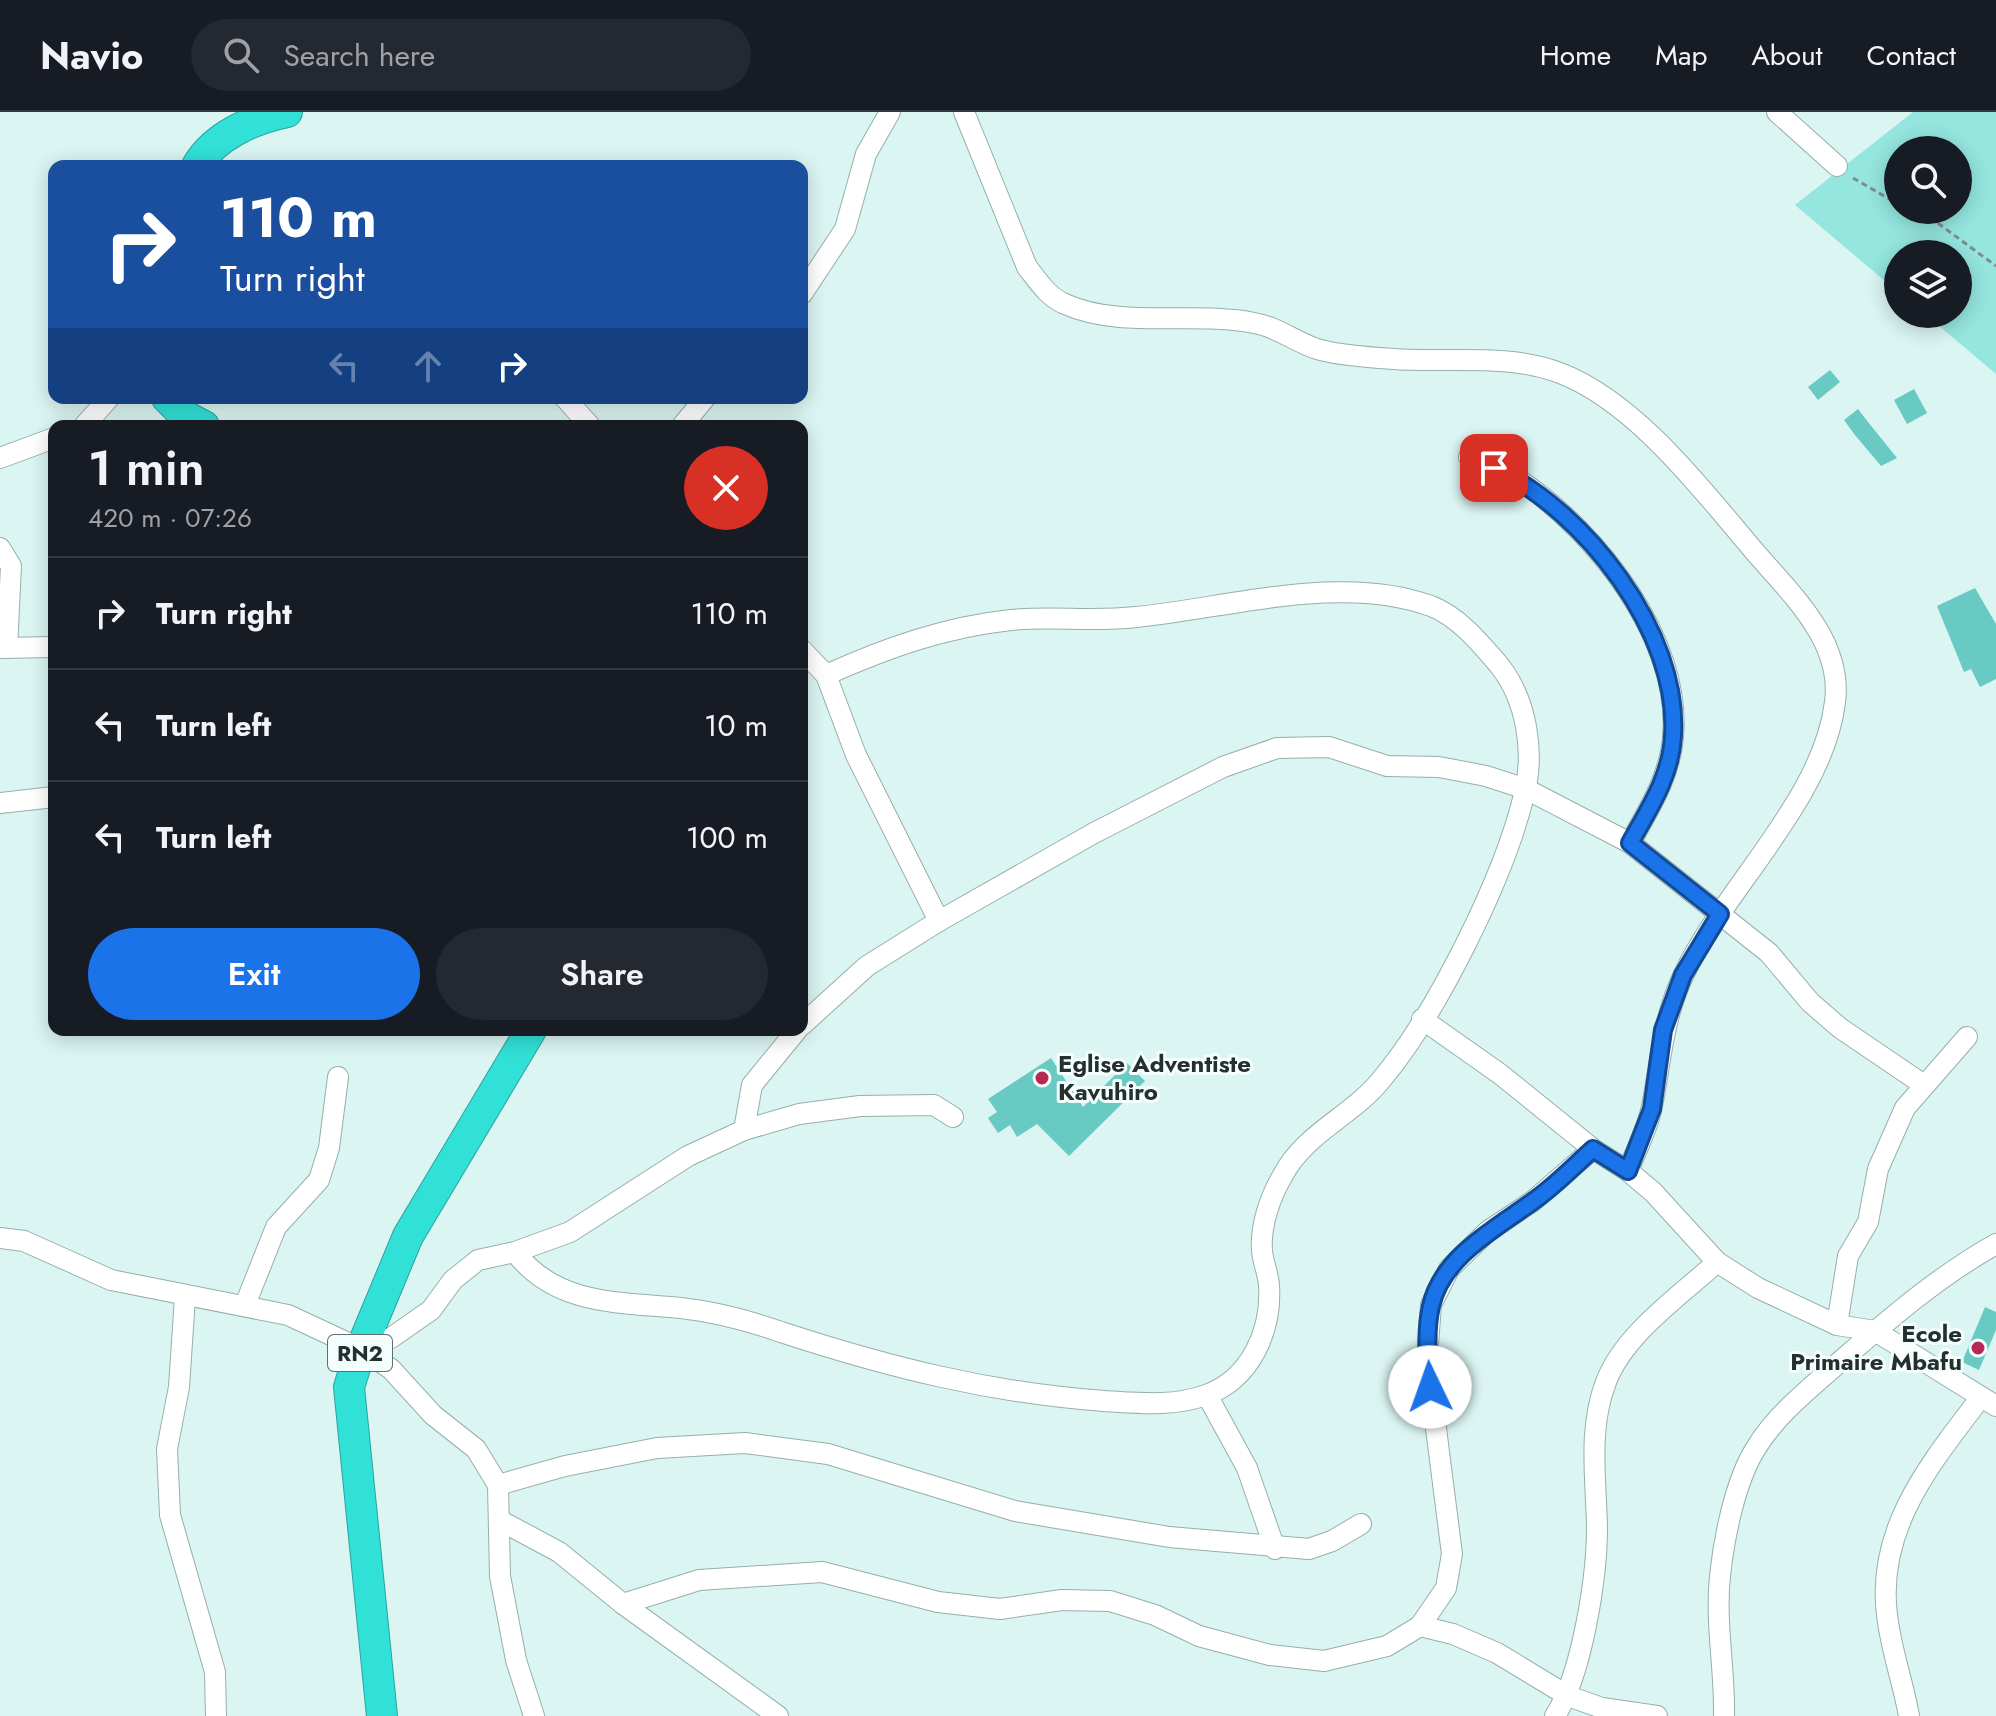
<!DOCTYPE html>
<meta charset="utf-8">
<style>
:root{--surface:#171b24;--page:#242831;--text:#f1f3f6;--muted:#9ea1a6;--line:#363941;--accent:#1a73e8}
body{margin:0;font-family:Jost,sans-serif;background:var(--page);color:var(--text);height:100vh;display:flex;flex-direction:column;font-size:30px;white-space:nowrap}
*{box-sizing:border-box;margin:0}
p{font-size:26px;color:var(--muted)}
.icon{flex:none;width:44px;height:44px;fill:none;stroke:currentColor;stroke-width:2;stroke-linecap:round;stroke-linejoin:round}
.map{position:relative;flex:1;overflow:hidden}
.side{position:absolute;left:48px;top:308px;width:760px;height:616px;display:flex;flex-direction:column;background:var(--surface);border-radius:16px;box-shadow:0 4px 20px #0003}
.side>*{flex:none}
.hud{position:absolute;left:48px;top:48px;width:760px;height:244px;border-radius:16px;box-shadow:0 4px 20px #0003;background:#1a4fa0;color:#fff;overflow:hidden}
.tools{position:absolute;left:1884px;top:24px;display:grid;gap:16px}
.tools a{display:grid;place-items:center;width:88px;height:88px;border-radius:50%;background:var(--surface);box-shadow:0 4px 20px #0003;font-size:40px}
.pin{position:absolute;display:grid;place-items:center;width:68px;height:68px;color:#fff;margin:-34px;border-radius:16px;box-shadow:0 4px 12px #0006}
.me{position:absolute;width:88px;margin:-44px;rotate:357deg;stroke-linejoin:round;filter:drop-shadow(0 0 6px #0008)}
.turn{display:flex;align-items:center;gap:28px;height:168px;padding:0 40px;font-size:36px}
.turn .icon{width:104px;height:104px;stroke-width:2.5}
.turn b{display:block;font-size:56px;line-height:68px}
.lanes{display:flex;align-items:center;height:76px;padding:0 40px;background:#0003;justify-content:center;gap:40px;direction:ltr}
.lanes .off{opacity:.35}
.round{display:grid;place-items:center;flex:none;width:84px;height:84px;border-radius:42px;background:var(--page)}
.overview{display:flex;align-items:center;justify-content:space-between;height:136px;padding:0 40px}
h1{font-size:48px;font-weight:600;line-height:60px}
.primary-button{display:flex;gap:16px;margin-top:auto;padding:16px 40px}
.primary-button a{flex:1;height:92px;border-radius:48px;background:var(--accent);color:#fff;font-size:32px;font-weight:600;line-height:92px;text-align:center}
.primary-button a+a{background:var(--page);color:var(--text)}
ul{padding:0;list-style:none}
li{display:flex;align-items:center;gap:24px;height:112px;padding:0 40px;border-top:2px solid var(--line)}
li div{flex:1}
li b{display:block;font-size:30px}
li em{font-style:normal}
header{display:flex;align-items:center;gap:48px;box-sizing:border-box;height:112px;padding:0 40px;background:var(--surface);border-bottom:2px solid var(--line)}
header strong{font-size:38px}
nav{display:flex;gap:44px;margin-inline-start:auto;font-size:28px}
.search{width:560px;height:72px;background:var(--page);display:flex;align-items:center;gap:20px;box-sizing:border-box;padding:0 28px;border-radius:44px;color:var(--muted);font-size:30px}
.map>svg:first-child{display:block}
</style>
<header>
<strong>Navio</strong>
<div class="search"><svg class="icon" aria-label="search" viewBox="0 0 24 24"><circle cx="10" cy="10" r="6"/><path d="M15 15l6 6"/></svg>Search here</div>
<nav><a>Home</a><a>Map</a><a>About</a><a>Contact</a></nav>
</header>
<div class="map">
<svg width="1996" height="1604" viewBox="0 0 1996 1604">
<rect width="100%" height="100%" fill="#dbf5f2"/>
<path fill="#94e6df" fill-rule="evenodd" d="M 1913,0 L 1996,0 L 1996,262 L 1925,202 L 1958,202 L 1958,142 L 1898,142 L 1898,180 L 1795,93 ZM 1898,38 L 1958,38 L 1958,98 L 1898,98 Z"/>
<g fill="#68cac3">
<path d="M 1830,258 L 1840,270 L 1818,288 L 1808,275 Z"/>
<path d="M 1914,277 L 1927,301 L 1907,312 L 1894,288 Z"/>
<path d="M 1858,297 L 1868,310 L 1897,346 L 1881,354 L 1855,323 L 1844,308 Z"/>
<path d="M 1975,476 L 1996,512 L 1996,567 L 1980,575 L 1971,557 L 1964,560 L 1937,494 Z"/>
<path d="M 1051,946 L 1083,995 L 1127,951 L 1145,969 L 1069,1044 L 1037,1012 L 1017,1025 L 1010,1013 L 998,1021 L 988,1006 L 997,1000 L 988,987 Z"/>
<path d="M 1985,1195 L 1996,1200 L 1996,1218 L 1979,1258 L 1962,1250 Z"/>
</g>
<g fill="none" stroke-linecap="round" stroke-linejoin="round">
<defs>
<g id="minor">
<path d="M 964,0 L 1027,155 C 1038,169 1048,185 1065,192 C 1120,217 1196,199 1254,211 C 1278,215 1295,230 1317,237 C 1340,244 1370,245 1393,247 C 1447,251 1508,241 1560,261 C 1636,290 1703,379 1755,440 C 1791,482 1843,529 1835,590 C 1824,686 1725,776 1684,862 C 1663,905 1661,949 1652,994 C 1648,1016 1636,1038 1628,1059"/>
<path d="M 1777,0 L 1837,54"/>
<path d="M 802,182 L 845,117 L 866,42 L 890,0"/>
<path d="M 565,286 L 590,314"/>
<path d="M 84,314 L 109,286"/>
<path d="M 682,314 L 705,286"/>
<path d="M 1469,345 C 1486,352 1504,358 1519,368 C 1596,419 1682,527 1673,625 C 1670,664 1649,697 1630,731"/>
<path d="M 0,346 L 54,326"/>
<path d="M 0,436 L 11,454 L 7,536"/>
<path d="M 0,536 L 54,535"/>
<path d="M 802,538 L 826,563 L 856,643 L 939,809"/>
<path d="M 0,691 L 54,685"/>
<path d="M 1422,907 L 1500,962 L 1593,1037 L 1628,1059 L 1653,1080 L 1717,1150 L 1758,1176 L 1837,1213 L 1875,1219 L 1996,1294"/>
<path d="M 802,913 L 867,854 L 939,809 L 1094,721 L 1223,655 L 1277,636 L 1329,635 L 1387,654 L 1439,655 L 1486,664 L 1526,677 L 1630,731 L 1769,841 L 1810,890 L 1840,916 L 1924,973"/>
<path d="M 744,1018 L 752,973 L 797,918"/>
<path d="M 0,1126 L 24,1129 L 111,1168 L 288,1203 L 361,1237 L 391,1257 L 433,1303 L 476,1337 L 498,1373 L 500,1464 L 516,1548 L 534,1604"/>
<path d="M 515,1140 C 556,1194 620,1190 681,1196 C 716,1200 747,1208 781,1220 C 888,1255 991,1281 1104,1289 C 1139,1291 1172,1295 1206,1283 C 1251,1267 1272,1218 1269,1173 C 1268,1161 1263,1150 1262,1139 C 1260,1114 1270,1085 1283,1063 C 1304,1022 1353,1003 1381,968 C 1436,903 1504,766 1524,683 C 1535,641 1527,588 1499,553 C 1480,531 1459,505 1431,494 C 1341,461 1229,496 1136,505 C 1095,510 1052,504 1011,508 C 945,515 886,536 826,563"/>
<path d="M 185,1185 L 179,1275 L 167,1337 L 170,1403 L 215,1560 L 216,1604"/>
<path d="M 245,1193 L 276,1115 L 319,1068 L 329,1036 L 338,965"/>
<path d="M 1837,1213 L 1848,1144 L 1868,1110 L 1878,1057 L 1905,996 L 1967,925"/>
<path d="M 361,1237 L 391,1226 L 431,1198 L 453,1168 L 478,1148 L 515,1140 L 570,1120 L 688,1044 L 744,1018 L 799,1002 L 860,994 L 934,993 L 953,1005"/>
<path d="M 1207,1283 L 1247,1356 L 1275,1437"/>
<path d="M 498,1373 L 565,1354 L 657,1336 L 745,1331 L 828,1342 L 1015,1399 L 1169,1425 L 1309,1437 L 1332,1429 L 1361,1412"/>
<path d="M 501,1409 L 559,1440 L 623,1492 L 778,1604"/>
<path d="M 623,1492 L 699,1468 L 822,1460 L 938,1490 L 1000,1497 L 1062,1488 L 1110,1489 L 1155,1503 L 1199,1524 L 1270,1543 L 1324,1549 L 1387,1534 L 1420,1514 L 1446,1476 L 1452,1442 L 1427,1246 L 1431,1193 L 1449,1157 L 1488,1119 L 1533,1089 L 1593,1037"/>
<path d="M 1420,1514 L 1453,1522 L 1497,1541 L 1568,1584 L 1602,1596 L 1657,1604"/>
<path d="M 1555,1604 C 1582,1562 1597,1466 1597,1415 C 1596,1367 1588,1316 1606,1270 C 1624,1222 1680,1184 1717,1150"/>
<path d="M 1724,1604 C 1725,1557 1715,1511 1720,1464 C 1724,1426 1735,1369 1756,1336 C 1776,1303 1808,1278 1836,1253 C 1887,1209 1937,1165 1996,1132"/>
<path d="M 1909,1604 C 1903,1570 1891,1538 1887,1503 C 1876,1415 1932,1350 1981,1285"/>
</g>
<g id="highway">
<path d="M 197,54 C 214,24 253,7 287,0"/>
<path d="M 167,286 L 185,304 L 204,314"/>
<path d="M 382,1604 L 349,1275 L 361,1237 L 408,1124 L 531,918"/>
</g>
</defs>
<use href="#minor" stroke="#96afac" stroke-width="22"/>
<use href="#highway" stroke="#2da39c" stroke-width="32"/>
<g stroke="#7d8f8d" stroke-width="3" stroke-dasharray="6 4" stroke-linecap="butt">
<path d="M 1853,66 L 1898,92"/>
<path d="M 1911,98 L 1939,112 L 1996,154"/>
</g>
<use href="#minor" stroke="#fff" stroke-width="20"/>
<use href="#highway" stroke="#31e1d7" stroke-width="30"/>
</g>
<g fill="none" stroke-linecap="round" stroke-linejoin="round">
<defs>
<path id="route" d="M 1430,1275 C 1428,1249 1425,1220 1431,1194 C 1442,1145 1495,1117 1532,1090 C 1554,1075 1573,1055 1593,1037 L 1628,1059 L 1652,997 L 1663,918 L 1683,863 L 1720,802 L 1630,731 C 1649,697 1671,664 1673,624 C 1680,520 1584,398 1494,356"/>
</defs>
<use href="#route" stroke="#114b97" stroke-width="20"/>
<use href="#route" stroke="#1a73e8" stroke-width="14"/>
</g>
<g fill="#b82854" stroke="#f4fefd" stroke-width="3">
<circle cx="1042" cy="966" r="8"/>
<circle cx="1978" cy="1236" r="8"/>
</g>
<g text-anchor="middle" stroke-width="6" stroke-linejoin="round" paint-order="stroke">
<rect fill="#f4fefd" stroke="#636d6c" stroke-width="2" x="328" y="1223" width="64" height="36" rx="6"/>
<g font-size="22" font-weight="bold" fill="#252f2e">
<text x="360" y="1249">RN2</text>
</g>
<g font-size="24" font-weight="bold" fill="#252f2e" stroke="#f4fefd" text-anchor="start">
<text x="1058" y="960">Eglise Adventiste<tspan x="1058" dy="28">Kavuhiro</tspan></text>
<text x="1962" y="1230" text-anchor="end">Ecole<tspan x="1962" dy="28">Primaire Mbafu</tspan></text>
</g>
</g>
</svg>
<div class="tools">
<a><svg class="icon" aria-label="search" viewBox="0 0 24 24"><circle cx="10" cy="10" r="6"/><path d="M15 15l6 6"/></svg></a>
<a><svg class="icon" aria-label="layers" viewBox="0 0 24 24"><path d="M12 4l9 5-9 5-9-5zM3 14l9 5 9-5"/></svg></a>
</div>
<div class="pin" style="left:1494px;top:356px;background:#d93025"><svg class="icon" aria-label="arrive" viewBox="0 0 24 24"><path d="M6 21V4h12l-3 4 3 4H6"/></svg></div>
<svg class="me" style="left:1430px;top:1275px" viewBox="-20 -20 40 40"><circle r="19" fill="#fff"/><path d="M0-13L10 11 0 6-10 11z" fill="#1a73e8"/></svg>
<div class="hud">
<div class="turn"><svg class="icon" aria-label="right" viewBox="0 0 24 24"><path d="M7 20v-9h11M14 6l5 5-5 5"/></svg><div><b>110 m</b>Turn right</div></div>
<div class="lanes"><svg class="icon off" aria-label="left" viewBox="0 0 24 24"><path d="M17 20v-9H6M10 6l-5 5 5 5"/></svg><svg class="icon off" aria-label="ahead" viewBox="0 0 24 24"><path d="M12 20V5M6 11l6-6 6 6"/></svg><svg class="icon" aria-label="right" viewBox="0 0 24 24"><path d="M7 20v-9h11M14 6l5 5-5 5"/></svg></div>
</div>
<section class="side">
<div class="overview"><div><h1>1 min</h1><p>420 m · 07:26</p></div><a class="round" style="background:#d93025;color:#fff"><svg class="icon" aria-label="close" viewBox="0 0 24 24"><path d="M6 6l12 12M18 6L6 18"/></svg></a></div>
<ul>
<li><svg class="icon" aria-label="right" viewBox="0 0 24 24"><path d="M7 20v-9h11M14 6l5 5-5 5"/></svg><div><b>Turn right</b></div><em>110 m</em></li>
<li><svg class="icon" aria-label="left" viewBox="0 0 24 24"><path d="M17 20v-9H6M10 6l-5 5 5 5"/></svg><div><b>Turn left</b></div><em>10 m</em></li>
<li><svg class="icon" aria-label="left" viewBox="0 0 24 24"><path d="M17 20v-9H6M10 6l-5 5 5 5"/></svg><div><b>Turn left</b></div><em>100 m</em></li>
</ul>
<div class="primary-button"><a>Exit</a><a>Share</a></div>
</section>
</div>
